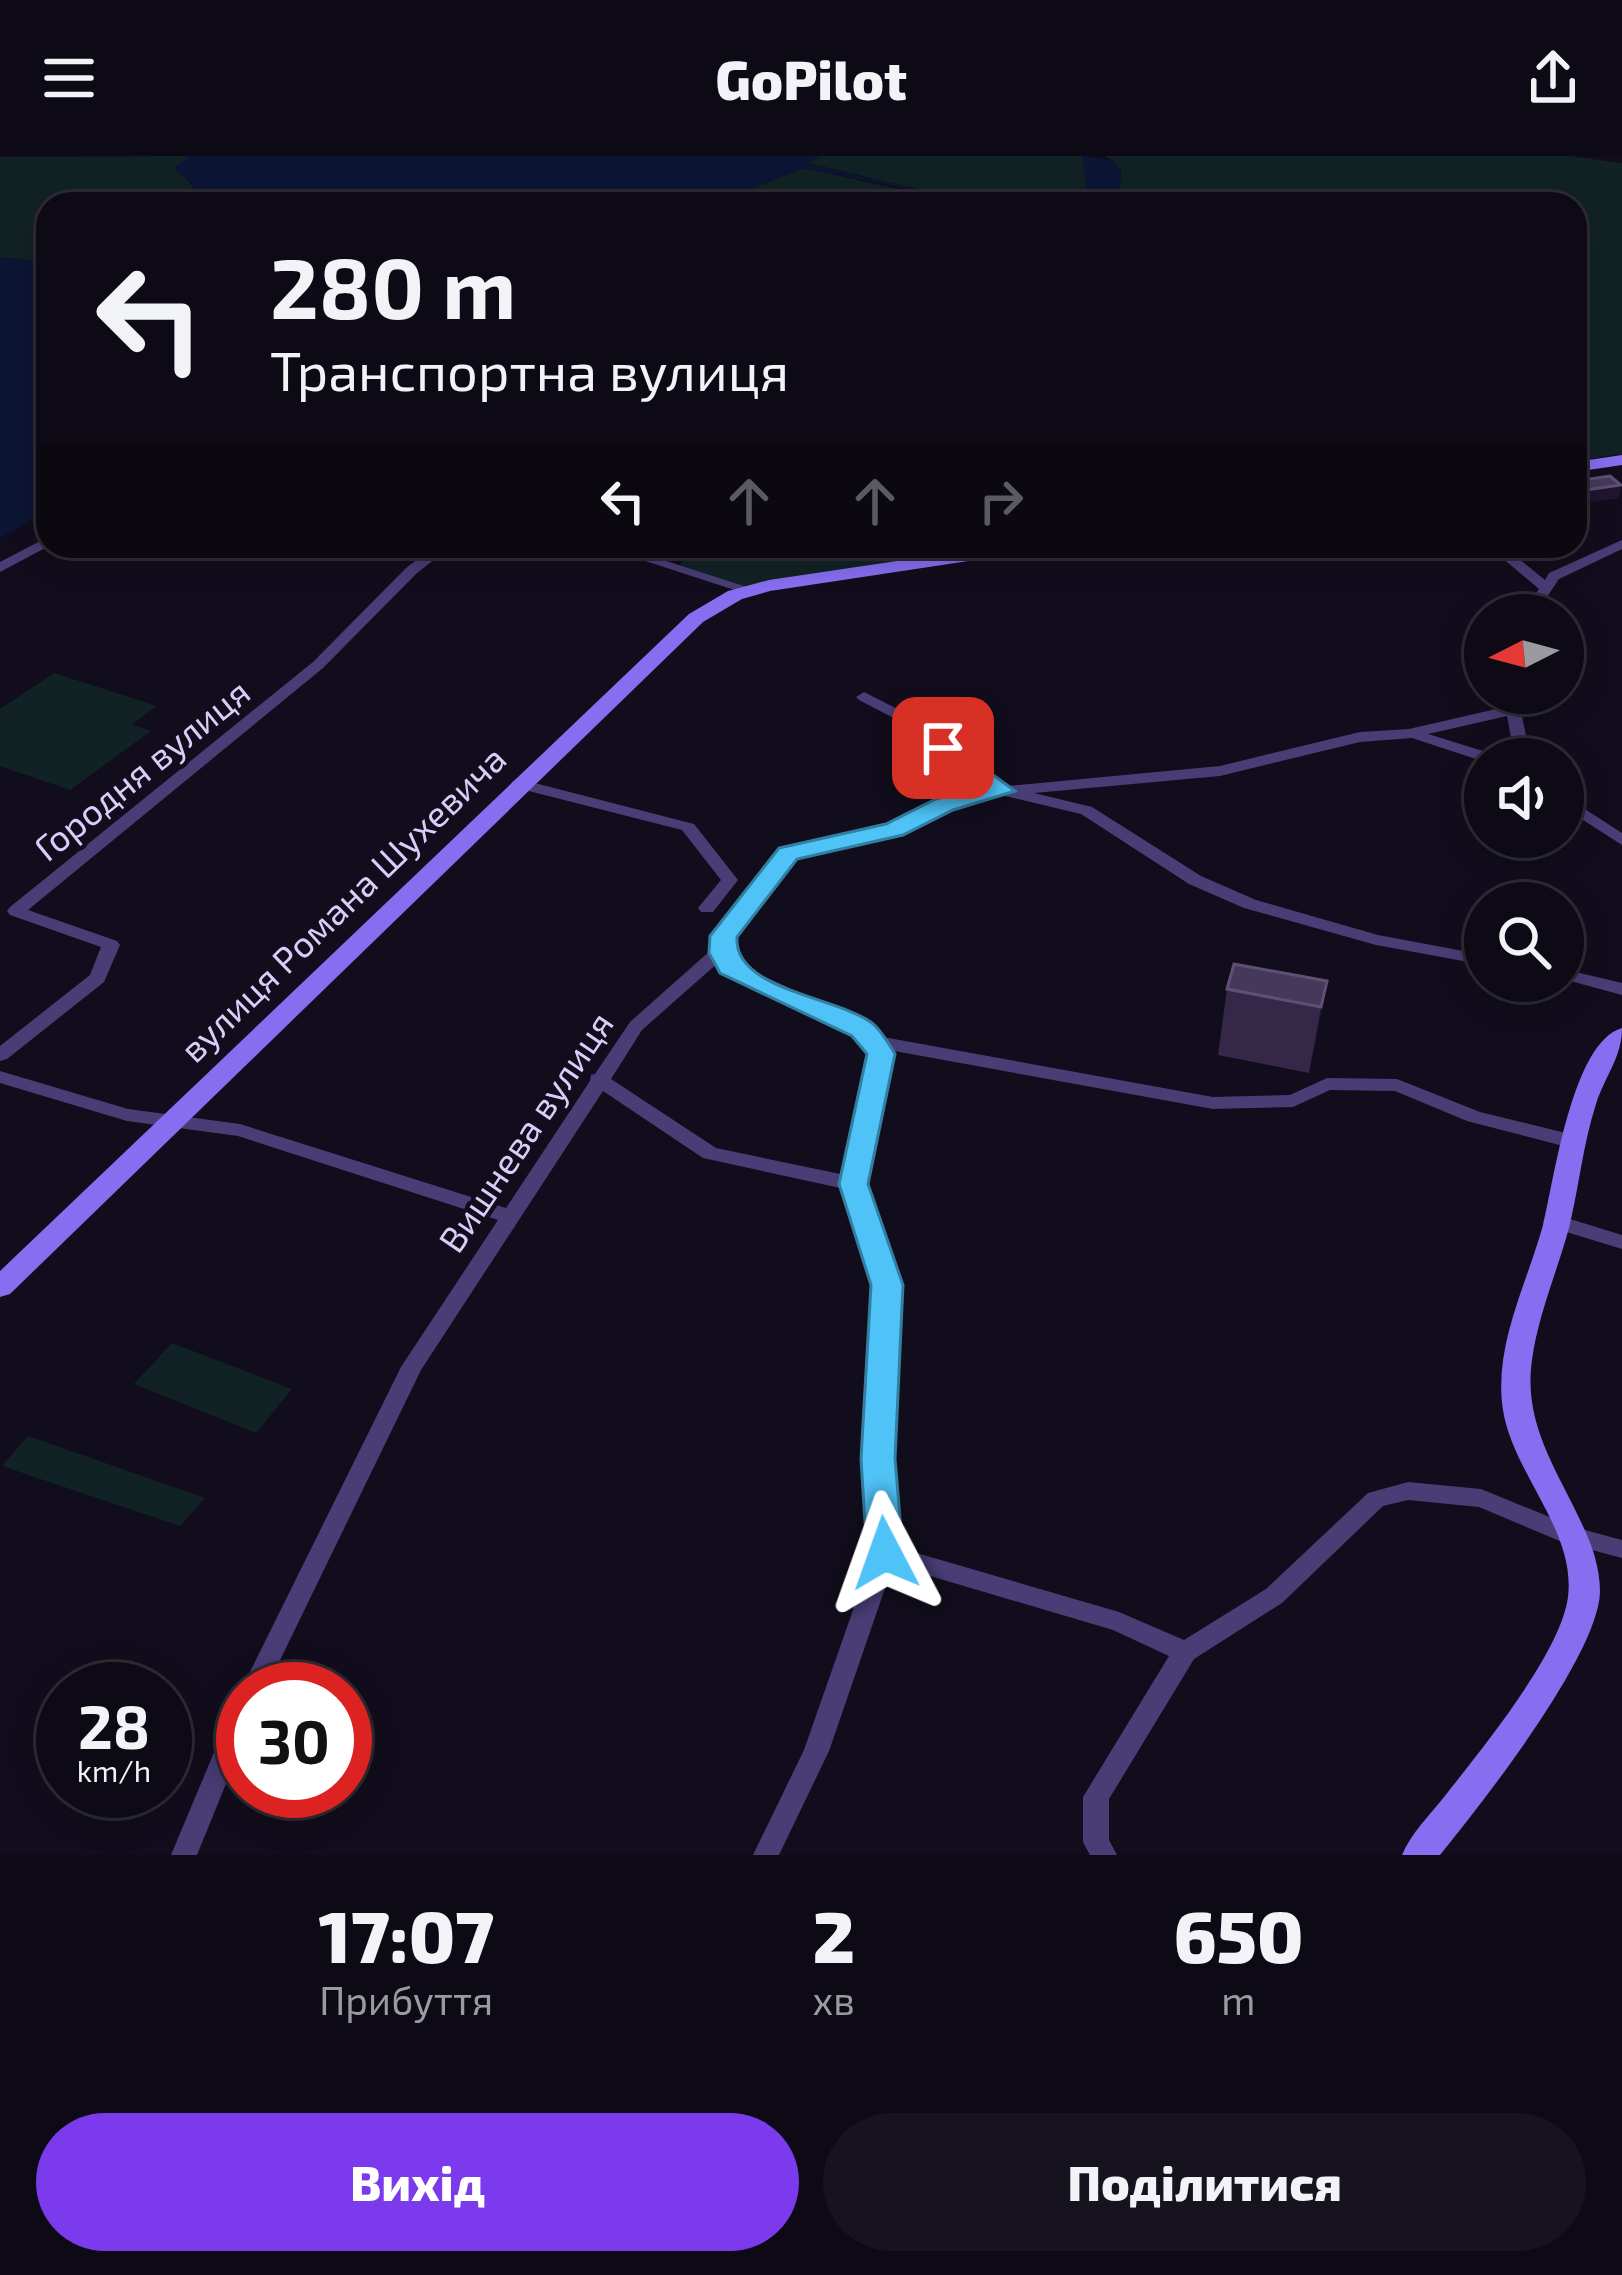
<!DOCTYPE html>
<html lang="uk">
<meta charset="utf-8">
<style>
:root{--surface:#0e0a15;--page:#17131e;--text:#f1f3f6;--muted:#9b9aa0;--line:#2e2b34;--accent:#7c3aed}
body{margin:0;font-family:"Exo 2",sans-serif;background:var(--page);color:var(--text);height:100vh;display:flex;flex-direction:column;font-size:45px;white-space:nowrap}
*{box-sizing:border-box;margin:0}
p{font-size:39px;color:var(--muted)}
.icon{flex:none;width:66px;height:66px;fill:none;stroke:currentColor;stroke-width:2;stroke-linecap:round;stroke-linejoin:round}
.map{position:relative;height:1699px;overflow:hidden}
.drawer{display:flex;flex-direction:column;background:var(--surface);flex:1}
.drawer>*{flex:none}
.hud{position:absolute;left:36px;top:36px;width:1551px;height:366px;border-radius:36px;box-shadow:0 6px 30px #0003,0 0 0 3px var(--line);background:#0e0a15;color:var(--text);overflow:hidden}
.needle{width:78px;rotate:264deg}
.controls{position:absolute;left:1464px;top:438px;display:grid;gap:24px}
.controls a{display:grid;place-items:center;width:120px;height:120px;border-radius:50%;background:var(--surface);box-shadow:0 6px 30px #0003,0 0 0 3px var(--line);font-size:60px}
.speed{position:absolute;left:36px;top:1506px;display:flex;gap:24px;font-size:60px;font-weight:700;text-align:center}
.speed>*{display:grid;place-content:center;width:156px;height:156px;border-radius:50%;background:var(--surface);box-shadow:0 6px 30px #0003,0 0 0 3px var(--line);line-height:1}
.speed small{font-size:30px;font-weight:400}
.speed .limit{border:18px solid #d22;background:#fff;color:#111}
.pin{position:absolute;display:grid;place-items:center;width:102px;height:102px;color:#fff;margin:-51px;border-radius:24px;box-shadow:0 6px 18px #0006}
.me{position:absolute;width:132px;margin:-66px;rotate:356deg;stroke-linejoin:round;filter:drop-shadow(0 0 9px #0008)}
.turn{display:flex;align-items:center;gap:42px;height:252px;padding:0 36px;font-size:54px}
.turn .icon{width:156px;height:156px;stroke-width:2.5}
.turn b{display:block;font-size:84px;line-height:102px}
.lanes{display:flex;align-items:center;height:114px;padding:0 36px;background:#0003;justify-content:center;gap:60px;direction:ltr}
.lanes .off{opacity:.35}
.eta{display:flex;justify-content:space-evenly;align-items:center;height:204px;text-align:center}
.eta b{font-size:72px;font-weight:800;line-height:84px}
.cta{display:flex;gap:24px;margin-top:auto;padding:24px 36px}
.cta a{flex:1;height:138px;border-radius:72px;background:var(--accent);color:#fff;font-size:48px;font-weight:800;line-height:138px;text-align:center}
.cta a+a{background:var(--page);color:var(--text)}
header{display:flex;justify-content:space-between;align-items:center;height:156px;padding:0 36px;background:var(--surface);font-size:54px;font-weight:800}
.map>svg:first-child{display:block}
</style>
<header><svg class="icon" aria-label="menu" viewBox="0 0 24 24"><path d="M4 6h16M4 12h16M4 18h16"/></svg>GoPilot<svg class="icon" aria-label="share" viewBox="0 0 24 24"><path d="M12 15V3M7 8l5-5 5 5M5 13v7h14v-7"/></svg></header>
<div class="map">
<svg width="1622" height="1699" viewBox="0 0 1622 1699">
<rect width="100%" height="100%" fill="#120d1c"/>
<g fill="#112225">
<path d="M 189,0 L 182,17 L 196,35 L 194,48 L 48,48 L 48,106 L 0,101 L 0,1 Z"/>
<path d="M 819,0 L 1082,0 L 1088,44 L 981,48 L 807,7 Z"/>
<path d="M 1105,0 L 1570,0 L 1622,7 L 1622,298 L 1575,305 L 1575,48 L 1098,48 L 1119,39 L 1114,5 Z"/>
<path d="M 804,12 L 967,48 L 711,48 Z"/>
<path d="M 700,390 L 989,390 L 741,431 L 678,410 Z"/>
<path d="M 54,517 L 157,550 L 132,568 L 151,575 L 70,634 L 0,610 L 0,553 Z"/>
<path d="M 172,1187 L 292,1233 L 256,1277 L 134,1228 Z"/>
<path d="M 28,1280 L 205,1342 L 180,1370 L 2,1310 Z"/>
</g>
<g fill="#0d1535">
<path d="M 189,0 L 819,0 L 808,8 L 981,48 L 804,12 L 711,48 L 193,48 L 192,28 L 174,12 Z"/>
<path d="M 1082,0 L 1114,5 L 1121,14 L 1120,40 L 1082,48 L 1087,44 Z"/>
<path d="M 0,101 L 48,106 L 48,354 L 0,382 Z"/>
</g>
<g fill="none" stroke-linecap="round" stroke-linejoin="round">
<g fill="#493d76" fill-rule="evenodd">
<path d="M 48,381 L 49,390 L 0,416 L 0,406 Z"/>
<path d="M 1622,384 L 1622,393 L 1559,423 L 1535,459 L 1521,459 L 1539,433 L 1488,390 L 1503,390 L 1545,424 L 1549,417 Z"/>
<path d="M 435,390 L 451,390 L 416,418 L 323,512 L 28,754 L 117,785 L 120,789 L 104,826 L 7,903 L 0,905 L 0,890 L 90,819 L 101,791 L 10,759 L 7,755 L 10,751 L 313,506 L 406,412 Z"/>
<path d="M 599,390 L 620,390 L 756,434 L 754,437 L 744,437 Z"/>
<path d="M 864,536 L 921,565 L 1007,630 L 1220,610 L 1360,576 L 1409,573 L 1505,551 L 1503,537 L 1517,537 L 1531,603 L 1515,603 L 1507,560 L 1428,578 L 1499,600 L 1501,603 L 1485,603 L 1485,606 L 1412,582 L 1360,586 L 1220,620 L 1034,637 L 1092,651 L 1201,720 L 1256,744 L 1378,779 L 1485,799 L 1485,809 L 1376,789 L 1244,752 L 1189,728 L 1081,658 L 1005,640 L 980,643 L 900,676 L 794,702 L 732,781 L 738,808 L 868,869 L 883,881 L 1213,941 L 1290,939 L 1327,922 L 1397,923 L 1480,956 L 1578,980 L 1581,985 L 1571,992 L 1467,965 L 1395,935 L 1330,934 L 1293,951 L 1213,953 L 889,894 L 863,1028 L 897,1129 L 889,1303 L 896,1391 L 1119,1456 L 1184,1484 L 1266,1433 L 1368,1337 L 1408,1326 L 1481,1333 L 1574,1371 L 1622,1384 L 1622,1402 L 1562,1386 L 1479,1351 L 1408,1344 L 1383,1350 L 1282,1447 L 1194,1503 L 1109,1643 L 1109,1684 L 1117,1699 L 1090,1699 L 1083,1686 L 1083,1641 L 1169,1500 L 1113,1474 L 893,1409 L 829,1595 L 779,1699 L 753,1699 L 804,1594 L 873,1397 L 867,1303 L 877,1129 L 845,1033 L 703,1002 L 603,935 L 421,1214 L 266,1533 L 243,1533 L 243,1536 L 242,1533 L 245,1526 L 401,1211 L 498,1064 L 238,980 L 127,965 L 0,927 L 0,915 L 128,953 L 240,968 L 506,1052 L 590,925 L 591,919 L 595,918 L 630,866 L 711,794 L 718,776 L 782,694 L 889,669 L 971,635 L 989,632 L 911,571 L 859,544 L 856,541 ZM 720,805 L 724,815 L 856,877 L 869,889 L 872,898 L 845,1019 L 716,992 L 611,923 L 642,874 Z"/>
<path d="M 519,623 L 694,668 L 738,724 L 713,756 L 701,756 L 698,752 L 721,724 L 682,674 L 513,631 L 511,628 L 513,625 Z"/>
<path d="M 1563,639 L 1622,677 L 1622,689 L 1563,651 Z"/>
<path d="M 1563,813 L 1622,827 L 1622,839 L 1563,823 Z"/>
<path d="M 1557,1059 L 1622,1079 L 1622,1093 L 1550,1071 L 1547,1066 L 1550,1061 Z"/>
<path d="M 243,1545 L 243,1586 L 197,1699 L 171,1699 L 231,1556 L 234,1548 Z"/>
</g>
<g fill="#876ef0" fill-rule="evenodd">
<path d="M 1622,299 L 1622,309 L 1575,316 L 1575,306 Z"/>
<path d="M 998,390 L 1043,390 L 1034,395 L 770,435 L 742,443 L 703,466 L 10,1138 L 0,1141 L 0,1115 L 689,458 L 728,435 L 769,424 Z"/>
<path d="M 1622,872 C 1622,901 1605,920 1596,948 C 1583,988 1579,1031 1569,1072 C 1557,1116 1538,1159 1532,1204 C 1523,1267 1556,1312 1581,1366 C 1592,1388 1600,1412 1600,1436 C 1598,1500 1482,1647 1440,1699 L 1402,1699 C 1411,1677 1430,1659 1444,1641 C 1480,1595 1561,1497 1568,1441 C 1576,1374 1513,1318 1503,1254 C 1493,1190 1527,1128 1543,1069 C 1554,1025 1572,886 1622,872 Z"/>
</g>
</g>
<g fill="#342748">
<path d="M 1575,325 L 1621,329 L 1618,342 L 1583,347 L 1575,341 Z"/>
<path d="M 1327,825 L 1309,917 L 1218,899 L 1227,833 Z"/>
</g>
<g fill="#1f152f">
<path d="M 1621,329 L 1618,342 L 1583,347 L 1586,334 Z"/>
<path d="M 1327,825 L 1315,891 L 1309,917 L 1321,851 Z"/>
</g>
<g fill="#45395b" stroke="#5d5074" stroke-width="3">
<path d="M 1610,320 L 1621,329 L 1586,334 L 1575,325 Z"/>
<path d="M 1234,808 L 1327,825 L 1321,851 L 1227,833 Z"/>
</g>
<path fill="#4fc3f7" stroke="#337fa1" stroke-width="3" d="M 935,588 L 951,588 L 1015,635 L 953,654 L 903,679 L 797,703 L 737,781 C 733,834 838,841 872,867 C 881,874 889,888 895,898 L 868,1028 L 903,1129 L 895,1303 L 903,1397 L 897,1407 L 885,1411 L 873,1407 L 867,1397 L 861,1303 L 871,1129 L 839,1028 L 867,898 L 852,880 L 720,817 L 709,797 L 710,780 L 779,692 L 886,668 L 936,643 L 983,632 L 935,597 Z"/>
<g text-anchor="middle" stroke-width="9" stroke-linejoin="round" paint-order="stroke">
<g font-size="36" fill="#dacdfa" stroke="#120d1c">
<text transform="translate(142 614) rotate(-39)" y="13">Городня вулиця</text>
<text transform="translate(343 748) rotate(-44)" y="13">вулиця Романа Шухевича</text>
<text transform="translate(526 976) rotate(-56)" y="13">Вишнева вулиця</text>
</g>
</g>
</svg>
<div class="controls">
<a><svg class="needle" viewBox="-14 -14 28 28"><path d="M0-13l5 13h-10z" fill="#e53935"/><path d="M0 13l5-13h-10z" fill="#9b9aa0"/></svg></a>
<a><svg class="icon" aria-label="sound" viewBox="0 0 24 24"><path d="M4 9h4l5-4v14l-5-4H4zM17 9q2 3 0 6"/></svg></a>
<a><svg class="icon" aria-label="search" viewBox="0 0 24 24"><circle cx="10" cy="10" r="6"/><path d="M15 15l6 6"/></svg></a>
</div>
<div class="speed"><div>28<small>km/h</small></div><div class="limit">30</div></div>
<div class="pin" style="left:943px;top:592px;background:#d93025"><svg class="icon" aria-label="arrive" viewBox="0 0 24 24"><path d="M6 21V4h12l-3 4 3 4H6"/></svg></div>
<svg class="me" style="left:885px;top:1397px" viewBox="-20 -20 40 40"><path d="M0-17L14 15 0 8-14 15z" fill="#4fc3f7" stroke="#fff" stroke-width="4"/></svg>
<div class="hud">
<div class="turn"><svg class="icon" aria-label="left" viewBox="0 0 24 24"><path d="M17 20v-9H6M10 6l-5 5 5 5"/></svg><div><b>280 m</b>Транспортна вулиця</div></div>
<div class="lanes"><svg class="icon" aria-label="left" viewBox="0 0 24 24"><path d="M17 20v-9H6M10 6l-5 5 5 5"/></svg><svg class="icon off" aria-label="ahead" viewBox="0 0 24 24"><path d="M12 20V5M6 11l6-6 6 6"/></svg><svg class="icon off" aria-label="ahead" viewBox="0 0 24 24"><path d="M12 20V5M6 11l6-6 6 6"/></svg><svg class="icon off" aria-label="right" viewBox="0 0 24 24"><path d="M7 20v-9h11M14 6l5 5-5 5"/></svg></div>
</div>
</div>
<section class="drawer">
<div class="eta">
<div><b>17:07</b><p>Прибуття</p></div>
<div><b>2</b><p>хв</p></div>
<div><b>650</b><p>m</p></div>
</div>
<div class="cta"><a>Вихід</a><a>Поділитися</a></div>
</section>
